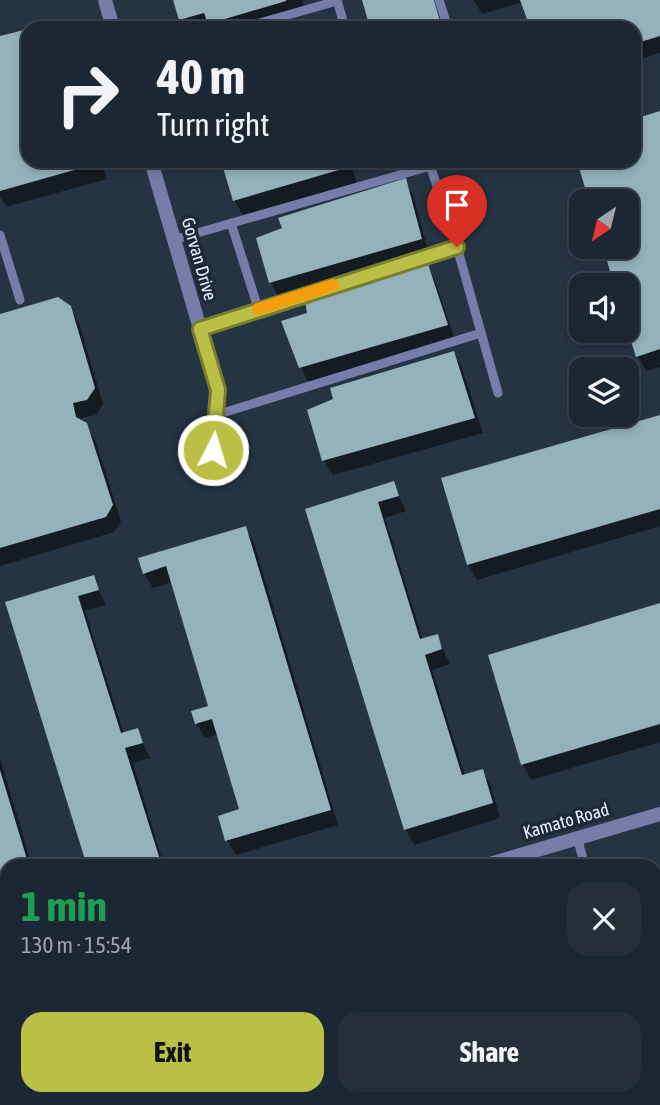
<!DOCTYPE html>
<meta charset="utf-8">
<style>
:root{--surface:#1b2732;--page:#242f3a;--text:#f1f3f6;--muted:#a0a5ac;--line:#39444d;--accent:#bac046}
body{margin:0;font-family:"Asap Condensed",sans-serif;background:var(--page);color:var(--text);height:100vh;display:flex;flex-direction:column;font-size:26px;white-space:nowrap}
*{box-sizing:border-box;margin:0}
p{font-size:23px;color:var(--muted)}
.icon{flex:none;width:38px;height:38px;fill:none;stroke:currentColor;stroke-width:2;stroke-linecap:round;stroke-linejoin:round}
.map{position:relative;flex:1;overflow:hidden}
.details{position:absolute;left:0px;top:859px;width:662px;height:247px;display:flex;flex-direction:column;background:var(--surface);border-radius:21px 21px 0 0;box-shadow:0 4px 10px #0003,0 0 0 2px var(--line)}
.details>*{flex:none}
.hud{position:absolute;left:21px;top:21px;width:620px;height:147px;border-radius:21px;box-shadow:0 4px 10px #0003,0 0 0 2px var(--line);background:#1b2732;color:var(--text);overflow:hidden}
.needle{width:46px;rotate:215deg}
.controls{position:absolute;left:569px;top:189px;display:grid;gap:14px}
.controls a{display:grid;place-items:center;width:70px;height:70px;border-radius:14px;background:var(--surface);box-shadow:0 4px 10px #0003,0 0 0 2px var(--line);font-size:35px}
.pin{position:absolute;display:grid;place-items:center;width:60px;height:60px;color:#fff;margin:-72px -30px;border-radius:50% 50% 50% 0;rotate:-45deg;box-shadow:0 0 7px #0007}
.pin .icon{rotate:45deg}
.me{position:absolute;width:77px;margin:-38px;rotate:5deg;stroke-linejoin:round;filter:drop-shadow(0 0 5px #0008)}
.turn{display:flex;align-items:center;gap:24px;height:147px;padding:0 21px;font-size:32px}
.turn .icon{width:91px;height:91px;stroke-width:2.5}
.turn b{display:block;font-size:49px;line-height:60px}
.round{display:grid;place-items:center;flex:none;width:74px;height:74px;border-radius:21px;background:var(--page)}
.head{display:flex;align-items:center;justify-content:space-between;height:119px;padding:0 21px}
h1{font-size:42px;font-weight:700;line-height:52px;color:#1e9e55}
.action{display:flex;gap:14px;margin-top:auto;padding:14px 21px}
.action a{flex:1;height:80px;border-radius:21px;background:var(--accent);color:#111;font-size:28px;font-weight:700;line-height:80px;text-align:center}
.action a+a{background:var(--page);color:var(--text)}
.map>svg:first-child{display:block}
</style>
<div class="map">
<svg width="660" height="1105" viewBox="0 0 660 1105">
<rect width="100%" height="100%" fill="#243443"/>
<g fill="#0007">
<path d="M 175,0 L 302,0 L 305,12 L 252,28 L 185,28 Z"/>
<path d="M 364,0 L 437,0 L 445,28 L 372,28 Z"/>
<path d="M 474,0 L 660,0 L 660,53 L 634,61 L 634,28 L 534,28 L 523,2 L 482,14 Z"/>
<path d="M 28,31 L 28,161 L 101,161 L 107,179 L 6,207 L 0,196 L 0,38 Z"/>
<path d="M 660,113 L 660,367 L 646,371 L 638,356 L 626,285 L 616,285 L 605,247 L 626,247 L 626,201 L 591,201 L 579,161 L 634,161 L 634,121 Z"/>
<path d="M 223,161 L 350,161 L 357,183 L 243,215 L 234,200 Z"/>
<path d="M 405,180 L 413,195 L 429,254 L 279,298 L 271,283 L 258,239 Z"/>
<path d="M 427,266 L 435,281 L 455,340 L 309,383 L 301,368 L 309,314 Z"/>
<path d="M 69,307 L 79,323 L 103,404 L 96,415 L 81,418 L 81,422 L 95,440 L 121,521 L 114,532 L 0,566 L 0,316 Z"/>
<path d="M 454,353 L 462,368 L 483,433 L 333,475 L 324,460 Z"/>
<path d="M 660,417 L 660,526 L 477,580 L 469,565 L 443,480 Z"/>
<path d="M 393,483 L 406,511 L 385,518 L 423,640 L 437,636 L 450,664 L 432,670 L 465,776 L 482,771 L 491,786 L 500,818 L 414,845 L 406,830 L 307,510 Z"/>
<path d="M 245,528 L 254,543 L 338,825 L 236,855 L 227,840 L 241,811 L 218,734 L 205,738 L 196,723 L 210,707 L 173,582 L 153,588 L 144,573 Z"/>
<path d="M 93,577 L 106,605 L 85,611 L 124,734 L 137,730 L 150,758 L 133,763 L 164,866 L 88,866 L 7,604 Z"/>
<path d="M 660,605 L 660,742 L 531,780 L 523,765 L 490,656 Z"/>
<path d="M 0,758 L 32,866 L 7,866 L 7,970 L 0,972 Z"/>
</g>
<g fill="#95b1bb">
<path d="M 173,0 L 286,0 L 286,1 L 208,24 L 204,13 L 179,20 Z"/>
<path d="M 362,0 L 434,0 L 442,28 L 370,28 Z"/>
<path d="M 520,0 L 660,0 L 660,36 L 634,44 L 634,28 L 589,28 L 586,21 L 561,28 L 538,28 L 528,22 Z"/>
<path d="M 57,22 L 58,28 L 35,28 L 35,27 Z"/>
<path d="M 306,22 L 307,28 L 289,28 L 289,27 Z"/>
<path d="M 28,29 L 28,161 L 99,163 L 0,191 L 0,36 Z"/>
<path d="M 660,111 L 660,349 L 636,357 L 626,325 L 626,285 L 614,285 L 603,247 L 626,247 L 626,201 L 589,201 L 577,161 L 634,161 L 634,119 Z"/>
<path d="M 221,161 L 348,161 L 349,167 L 233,201 Z"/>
<path d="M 406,178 L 422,239 L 269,283 L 256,238 L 282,228 L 278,218 Z"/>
<path d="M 428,264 L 448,325 L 299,368 L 281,321 L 307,313 L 305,301 Z"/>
<path d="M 58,297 L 71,306 L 95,388 L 87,400 L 73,403 L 76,417 L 87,423 L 113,505 L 106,517 L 0,548 L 0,314 Z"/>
<path d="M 454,351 L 475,418 L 322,461 L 307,410 L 333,399 L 330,388 Z"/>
<path d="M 660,415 L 660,509 L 467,565 L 441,478 Z"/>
<path d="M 394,481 L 399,496 L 378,502 L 420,639 L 438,634 L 442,649 L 425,655 L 462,775 L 483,769 L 493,803 L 404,830 L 305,509 Z"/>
<path d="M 246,526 L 331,810 L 225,841 L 218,816 L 239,809 L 212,719 L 195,724 L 191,711 L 208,706 L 166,566 L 143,574 L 138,558 Z"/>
<path d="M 94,575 L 99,590 L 78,596 L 121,733 L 138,728 L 143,743 L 125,748 L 162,866 L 87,866 L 5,602 Z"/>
<path d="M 660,603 L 660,724 L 521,765 L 488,655 Z"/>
<path d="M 0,770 L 29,866 L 7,866 L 7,952 L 0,954 Z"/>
<path d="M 660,916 L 660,1078 L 659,1078 L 654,1062 L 654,917 Z"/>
<path d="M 7,1075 L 7,1095 L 6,1095 L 1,1078 Z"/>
<path d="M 8,1099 L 168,1099 L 170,1105 L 10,1105 Z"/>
<path d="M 392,1099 L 613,1099 L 615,1105 L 394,1105 Z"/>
</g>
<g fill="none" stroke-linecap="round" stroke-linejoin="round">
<g stroke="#757ea8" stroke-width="9">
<path d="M 337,0 L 345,28"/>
<path d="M 439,0 L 448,28"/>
<path d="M 242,28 L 337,1"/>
<path d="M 416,161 L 430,165 L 457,247 L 498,393"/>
<path d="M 231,223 L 258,308"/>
<path d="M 0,235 L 20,300"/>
<path d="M 173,240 L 448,161"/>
<path d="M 200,329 L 457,247"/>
<path d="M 216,415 L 481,333"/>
<path d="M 577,837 L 585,866"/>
<path d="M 654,895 L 660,894"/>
<path d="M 208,1099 L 210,1105"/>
<path d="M 346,1099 L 348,1105"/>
<path d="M 650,1099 L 652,1105"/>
</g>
<g stroke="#757ea8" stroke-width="14">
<path d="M 105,0 L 113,28"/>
<path d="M 151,161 L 218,390 L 213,450"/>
<path d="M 483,866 L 660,814"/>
<path d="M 0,1003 L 7,1001"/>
<path d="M 261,1099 L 263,1105"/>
</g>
</g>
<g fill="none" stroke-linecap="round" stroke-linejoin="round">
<defs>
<path id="route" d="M 213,450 L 218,390 L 200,329 L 457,247"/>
</defs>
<use href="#route" stroke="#797d2e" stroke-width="18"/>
<use href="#route" stroke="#bac046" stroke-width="12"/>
<path stroke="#f59e0b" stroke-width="12" d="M 258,309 L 333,285"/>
</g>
<g text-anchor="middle" stroke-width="7" stroke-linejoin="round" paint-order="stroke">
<g font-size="18" fill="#eaf4fe" stroke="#1a2a39">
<text transform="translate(199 259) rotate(74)" y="6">Gorvan Drive</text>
<text transform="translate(566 821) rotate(-16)" y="6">Kamato Road</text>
</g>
</g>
</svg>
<div class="controls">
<a><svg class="needle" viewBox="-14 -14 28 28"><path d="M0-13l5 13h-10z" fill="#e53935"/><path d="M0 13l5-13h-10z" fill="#a0a5ac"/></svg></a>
<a><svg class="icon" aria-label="sound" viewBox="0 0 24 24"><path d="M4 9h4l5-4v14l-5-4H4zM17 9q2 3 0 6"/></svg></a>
<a><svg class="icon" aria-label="layers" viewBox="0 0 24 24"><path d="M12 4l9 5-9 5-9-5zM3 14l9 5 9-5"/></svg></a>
</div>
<div class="pin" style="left:457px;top:247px;background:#d93025"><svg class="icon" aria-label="arrive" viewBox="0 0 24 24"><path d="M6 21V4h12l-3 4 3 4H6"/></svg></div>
<svg class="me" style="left:213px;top:450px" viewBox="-20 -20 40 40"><circle r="17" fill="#bac046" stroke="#fff" stroke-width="3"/><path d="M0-11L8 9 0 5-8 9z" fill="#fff"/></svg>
<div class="hud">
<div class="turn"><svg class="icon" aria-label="right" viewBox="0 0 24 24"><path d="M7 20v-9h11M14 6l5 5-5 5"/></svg><div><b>40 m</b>Turn right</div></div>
</div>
<section class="details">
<div class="head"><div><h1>1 min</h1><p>130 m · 15:54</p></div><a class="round"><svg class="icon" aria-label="close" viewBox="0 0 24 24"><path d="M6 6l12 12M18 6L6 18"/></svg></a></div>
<div class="action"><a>Exit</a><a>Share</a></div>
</section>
</div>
